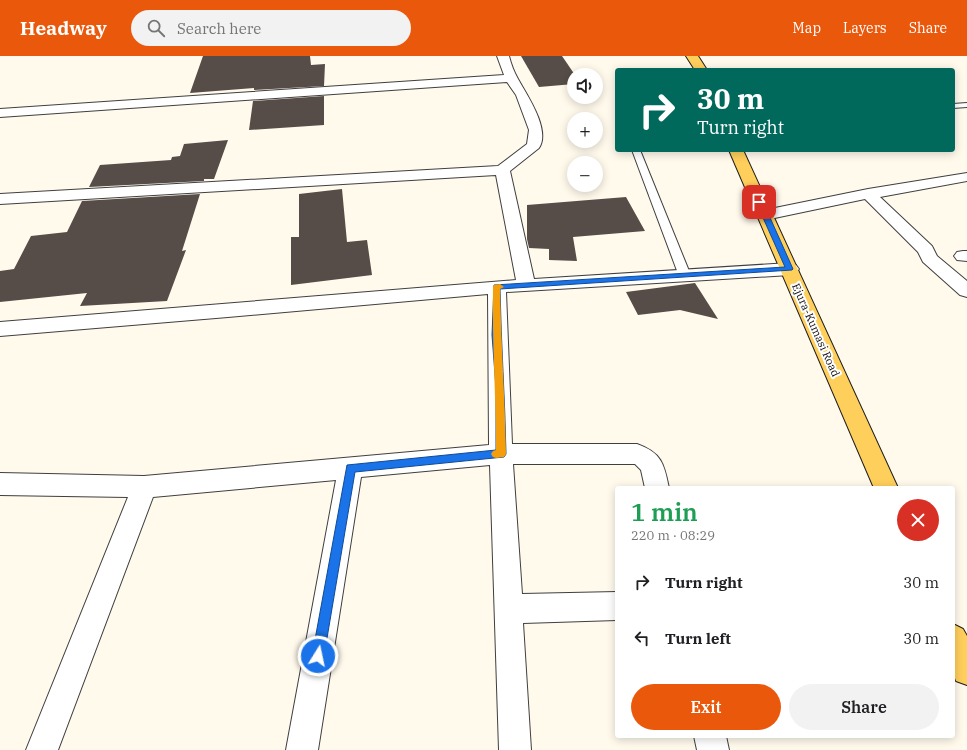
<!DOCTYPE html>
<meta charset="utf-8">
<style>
:root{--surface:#fff;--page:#f2f2f2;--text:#202124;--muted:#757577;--accent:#ea580c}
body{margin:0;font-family:"IBM Plex Serif",serif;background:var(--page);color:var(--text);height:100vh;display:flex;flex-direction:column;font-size:15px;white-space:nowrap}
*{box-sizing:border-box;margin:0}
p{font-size:13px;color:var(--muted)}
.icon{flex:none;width:22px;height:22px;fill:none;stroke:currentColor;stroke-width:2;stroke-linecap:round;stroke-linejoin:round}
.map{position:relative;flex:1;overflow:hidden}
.sheet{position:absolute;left:615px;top:430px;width:340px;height:252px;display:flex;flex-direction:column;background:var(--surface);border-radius:4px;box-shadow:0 2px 10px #0003}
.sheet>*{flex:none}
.hud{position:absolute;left:615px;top:12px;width:340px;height:84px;border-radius:4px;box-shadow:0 2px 10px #0003;background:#00695c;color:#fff;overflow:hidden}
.controls{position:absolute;left:567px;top:12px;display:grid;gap:8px}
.controls a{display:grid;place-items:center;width:36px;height:36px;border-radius:50%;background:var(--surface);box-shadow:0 2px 10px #0003;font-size:20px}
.pin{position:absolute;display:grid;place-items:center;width:34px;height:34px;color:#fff;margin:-17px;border-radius:8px;box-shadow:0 2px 6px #0006}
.me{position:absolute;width:44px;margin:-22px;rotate:10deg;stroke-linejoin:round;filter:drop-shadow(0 0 3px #0008)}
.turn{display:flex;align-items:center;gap:14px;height:84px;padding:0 16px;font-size:18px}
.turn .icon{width:52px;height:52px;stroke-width:2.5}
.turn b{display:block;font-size:28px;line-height:34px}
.round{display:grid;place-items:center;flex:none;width:42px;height:42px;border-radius:21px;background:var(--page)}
.overview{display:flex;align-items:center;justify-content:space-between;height:68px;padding:0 16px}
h1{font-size:24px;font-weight:600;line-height:30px;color:#1e9e55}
.primary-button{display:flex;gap:8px;margin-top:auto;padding:8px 16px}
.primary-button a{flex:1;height:46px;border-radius:24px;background:var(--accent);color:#fff;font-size:16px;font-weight:600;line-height:46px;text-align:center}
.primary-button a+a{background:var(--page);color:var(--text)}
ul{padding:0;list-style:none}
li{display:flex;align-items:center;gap:12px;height:56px;padding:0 16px}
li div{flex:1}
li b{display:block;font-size:15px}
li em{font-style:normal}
header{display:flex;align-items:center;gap:24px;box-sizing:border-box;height:56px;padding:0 20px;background:var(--accent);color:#fff}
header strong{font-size:19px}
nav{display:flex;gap:22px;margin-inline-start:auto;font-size:14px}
.search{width:280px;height:36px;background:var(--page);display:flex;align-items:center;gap:10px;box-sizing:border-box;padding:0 14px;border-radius:22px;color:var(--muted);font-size:15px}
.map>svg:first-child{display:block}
</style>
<header>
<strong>Headway</strong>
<div class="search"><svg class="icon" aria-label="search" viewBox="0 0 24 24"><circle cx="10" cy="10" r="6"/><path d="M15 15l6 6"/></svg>Search here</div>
<nav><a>Map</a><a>Layers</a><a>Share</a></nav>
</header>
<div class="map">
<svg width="967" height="694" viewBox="0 0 967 694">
<rect width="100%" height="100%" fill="#fffaec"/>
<g fill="#564d48">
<path d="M 203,0 L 310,0 L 311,9 L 325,8 L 324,30 L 254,34 L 254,32 L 190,37 Z"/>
<path d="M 521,0 L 562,0 L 575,19 L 574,28 L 539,31 Z"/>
<path d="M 324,40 L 324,69 L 249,74 L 253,45 Z"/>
<path d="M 228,84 L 214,123 L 204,123 L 204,125 L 89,131 L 100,109 L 171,104 L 172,101 L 180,100 L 184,88 Z"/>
<path d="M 342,133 L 347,186 L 367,184 L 372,219 L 291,229 L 291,181 L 299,181 L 299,138 Z"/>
<path d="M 200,138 L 182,195 L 186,194 L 167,245 L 80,250 L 87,237 L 0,246 L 0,215 L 14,213 L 31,180 L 67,176 L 82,145 Z"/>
<path d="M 626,141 L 645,175 L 573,181 L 577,205 L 549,204 L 549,193 L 529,192 L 527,183 L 527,149 Z"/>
<path d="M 695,227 L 718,263 L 680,254 L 638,259 L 626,236 Z"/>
</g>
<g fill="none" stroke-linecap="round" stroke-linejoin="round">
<defs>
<g id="service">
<path d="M 967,47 L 967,51 L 953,52 L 953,48 Z"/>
<path d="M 632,94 L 640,94 L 691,220 L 689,223 L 681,223 L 679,220 Z"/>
</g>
<g id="minor">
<path d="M 497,0 L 509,0 C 511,8 514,16 518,23 C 527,39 551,74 539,92 L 510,115 L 534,223 L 790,207 L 796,209 L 799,213 L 796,217 L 790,219 L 506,236 L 512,388 L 637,388 C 662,397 664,408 669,432 L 645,432 L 641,414 L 635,408 L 513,408 L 522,538 L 617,536 L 617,564 L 523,567 L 531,694 L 499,694 L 490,409 L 361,421 L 318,694 L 286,694 L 336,424 L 153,441 L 58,694 L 26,694 L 128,441 L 0,439 L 0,417 L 144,420 L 489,389 L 488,238 L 228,261 L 0,280 L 0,266 L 516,224 L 496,119 L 0,148 L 0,138 L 498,110 L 527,88 L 529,74 L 516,39 L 507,26 L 0,61 L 0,53 L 504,19 Z"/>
<path d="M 967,117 L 967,125 L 880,141 L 932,190 L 937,200 L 967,225 L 967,241 L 960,239 L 923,206 L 918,196 L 865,143 L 765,164 L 759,162 L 757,159 L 759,156 L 765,154 L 868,133 Z"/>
<path d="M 963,195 L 967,195 L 967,205 L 957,204 L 954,200 L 957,196 Z"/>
<path d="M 694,680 L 726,680 L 729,694 L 697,694 Z"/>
</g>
<g id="primary">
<path d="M 686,0 L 698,0 L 707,14 L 695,14 Z"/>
<path d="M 729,94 L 743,94 L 898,432 L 874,432 Z"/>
<path d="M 953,568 L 963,573 L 967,580 L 967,629 L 956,625 L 953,617 Z"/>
</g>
</defs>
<use href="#service" stroke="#3f3f3f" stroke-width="2"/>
<use href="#minor" stroke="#3f3f3f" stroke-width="2"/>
<use href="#primary" stroke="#1d1d1d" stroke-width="2"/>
<use href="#service" fill="#fff" fill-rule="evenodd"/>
<use href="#minor" fill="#fff" fill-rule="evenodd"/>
<use href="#primary" fill="#ffcf5c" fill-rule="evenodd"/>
</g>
<path fill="#1a73e8" stroke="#114b97" d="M 757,144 L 763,146 L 793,213 L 792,214 L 500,233 C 501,288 505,343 506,398 L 504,401 L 355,416 L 324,600 L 323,604 L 318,606 L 314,604 L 312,600 L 347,409 L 496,394 L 496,332 L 492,279 L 494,229 L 785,211 L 756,146 Z"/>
<path fill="#f59e0b" d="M 500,228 L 504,231 L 500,233 C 501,288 505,343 506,398 L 504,401 L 496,402 L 493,401 L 491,398 L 493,395 L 496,394 C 496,340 492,286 493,231 L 494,229 Z"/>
<g text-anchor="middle" stroke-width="4" stroke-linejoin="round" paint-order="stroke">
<g font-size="11" fill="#0c0c0c" stroke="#fff">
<text transform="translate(816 274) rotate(66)" y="4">Ejura-Kumasi Road</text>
</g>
</g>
</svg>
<div class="controls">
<a><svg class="icon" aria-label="sound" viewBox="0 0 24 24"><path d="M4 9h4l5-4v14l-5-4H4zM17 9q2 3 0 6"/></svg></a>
<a>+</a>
<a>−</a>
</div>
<div class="pin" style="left:759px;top:146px;background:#d93025"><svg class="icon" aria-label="arrive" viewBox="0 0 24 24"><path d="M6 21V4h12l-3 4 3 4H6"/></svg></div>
<svg class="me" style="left:318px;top:600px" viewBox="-20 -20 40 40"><circle r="17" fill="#1a73e8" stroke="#fff" stroke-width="3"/><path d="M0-11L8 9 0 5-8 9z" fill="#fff"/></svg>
<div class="hud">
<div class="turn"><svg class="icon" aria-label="right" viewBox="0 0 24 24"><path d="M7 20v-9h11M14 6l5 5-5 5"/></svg><div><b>30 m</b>Turn right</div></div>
</div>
<section class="sheet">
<div class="overview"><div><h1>1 min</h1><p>220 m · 08:29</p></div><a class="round" style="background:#d93025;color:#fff"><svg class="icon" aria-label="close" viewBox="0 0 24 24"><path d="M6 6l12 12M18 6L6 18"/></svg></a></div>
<ul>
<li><svg class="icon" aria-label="right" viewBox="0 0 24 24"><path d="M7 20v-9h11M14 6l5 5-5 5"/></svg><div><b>Turn right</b></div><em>30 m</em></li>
<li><svg class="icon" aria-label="left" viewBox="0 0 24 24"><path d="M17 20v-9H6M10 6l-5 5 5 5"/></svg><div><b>Turn left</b></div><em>30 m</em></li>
</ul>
<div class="primary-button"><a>Exit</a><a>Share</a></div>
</section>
</div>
